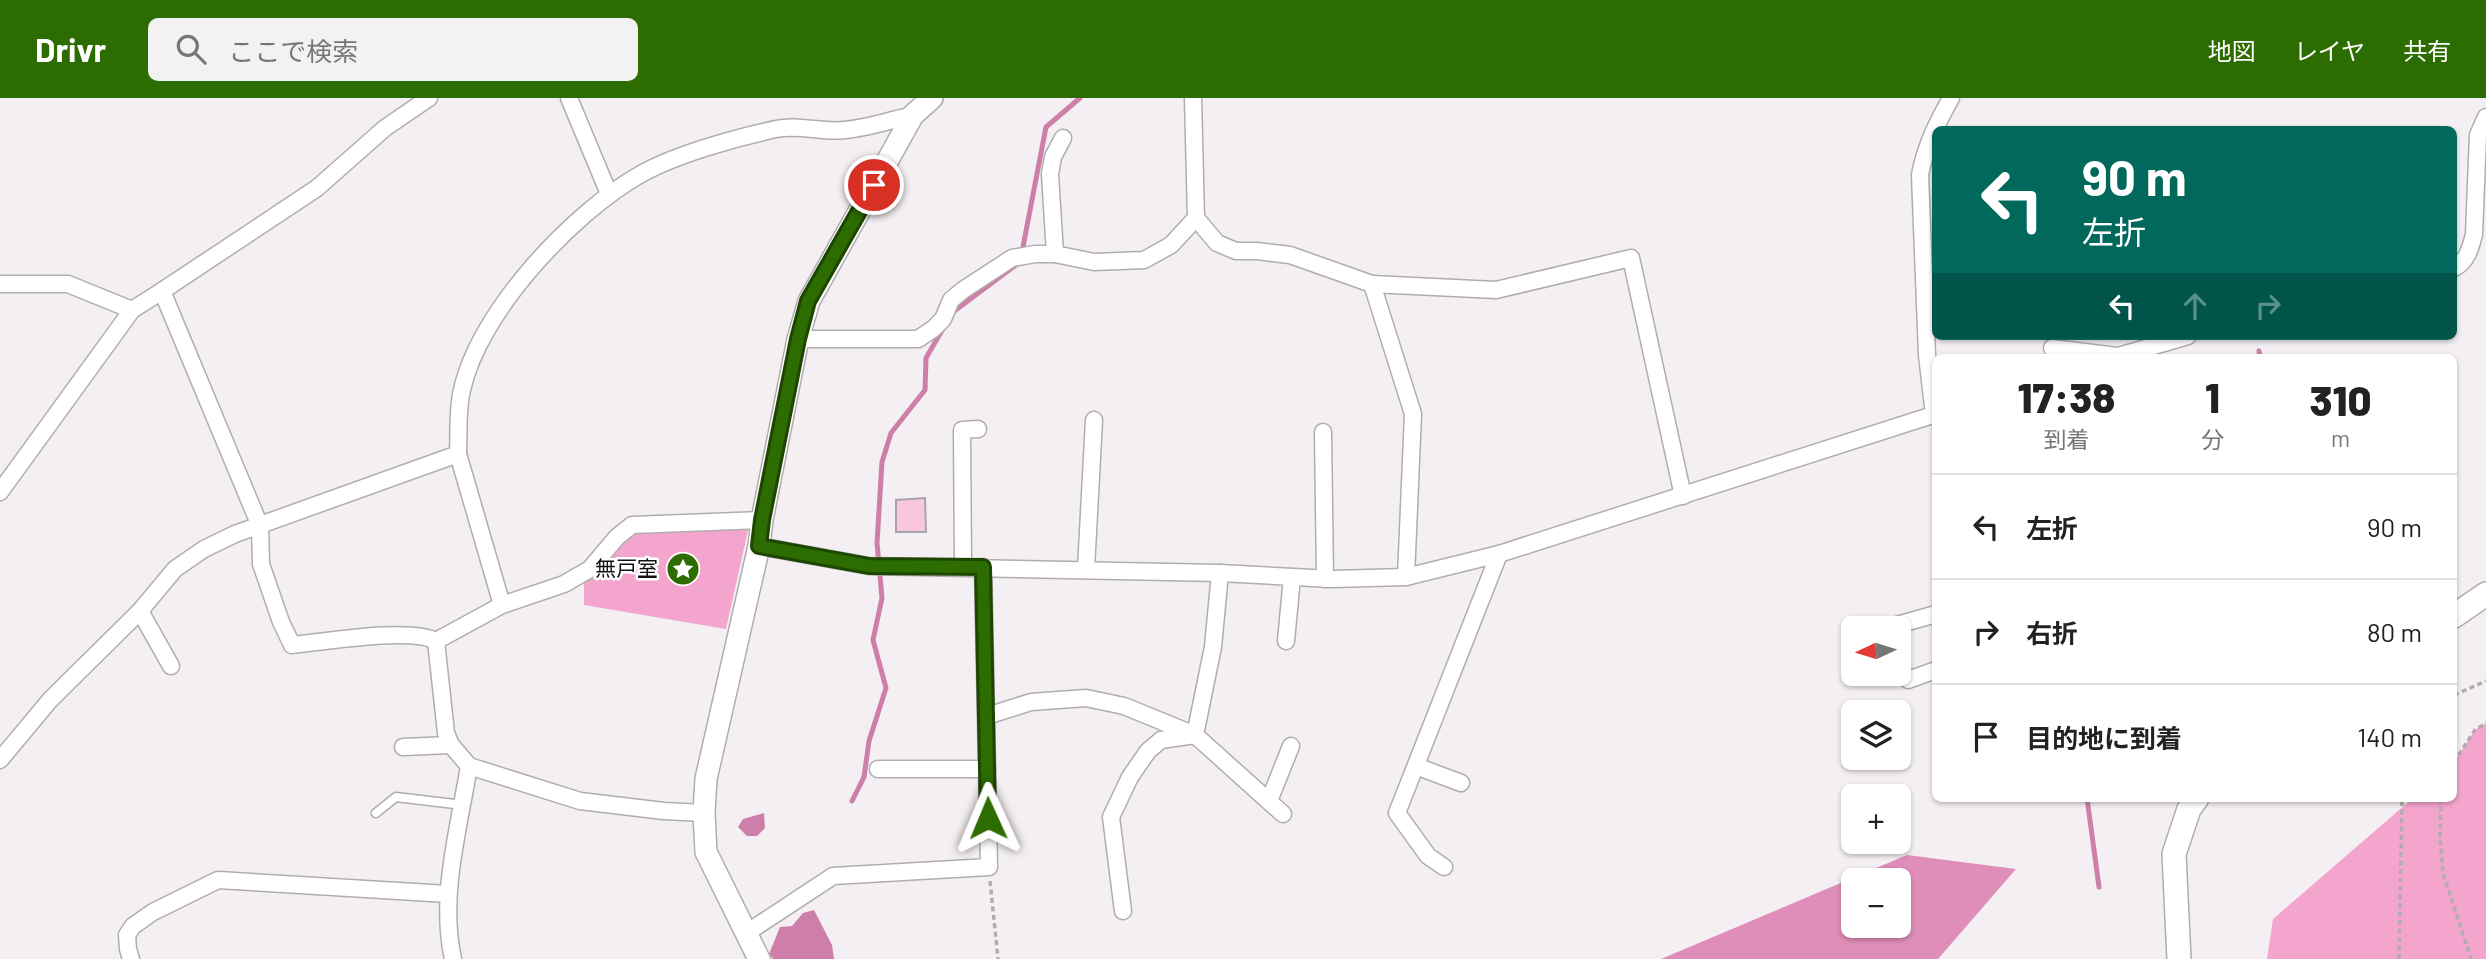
<!DOCTYPE html>
<html lang="ja">
<meta charset="utf-8">
<style>
:root{--surface:#fff;--page:#f2f2f2;--text:#222;--muted:#767676;--line:#e0e0e0;--accent:#2c6c00}
body{margin:0;font-family:Barlow,"Noto Sans JP",sans-serif;background:var(--page);color:var(--text);height:100vh;display:flex;flex-direction:column;font-size:26px;white-space:nowrap}
*{box-sizing:border-box;margin:0}
p{font-size:23px;color:var(--muted)}
.icon{flex:none;width:38px;height:38px;fill:none;stroke:currentColor;stroke-width:2;stroke-linecap:round;stroke-linejoin:round}
.map{position:relative;flex:1;overflow:hidden}
.panel{position:absolute;left:1932px;top:256px;width:525px;height:448px;display:flex;flex-direction:column;background:var(--surface);border-radius:10px;box-shadow:0 2px 5px #0004}
.panel>*{flex:none}
.banner{position:absolute;left:1932px;top:28px;width:525px;height:214px;border-radius:10px;box-shadow:0 2px 5px #0004;background:#00695c;color:#fff;overflow:hidden}
.needle{width:46px;rotate:266deg}
.controls{position:absolute;left:1841px;top:518px;display:grid;gap:14px}
.controls a{display:grid;place-items:center;width:70px;height:70px;border-radius:10px;background:var(--surface);box-shadow:0 2px 5px #0004;font-size:35px}
.pin{position:absolute;display:grid;place-items:center;width:60px;height:60px;color:#fff;margin:-30px;border:4px solid #fff;border-radius:50%;box-shadow:0 2px 7px #0007}
.me{position:absolute;width:77px;margin:-38px;rotate:359deg;stroke-linejoin:round;filter:drop-shadow(0 0 5px #0008)}
.turn{display:flex;align-items:center;gap:24px;height:147px;padding:0 35px;font-size:32px}
.turn .icon{width:91px;height:91px;stroke-width:2.5}
.turn b{display:block;font-size:49px;line-height:60px}
.lanes{display:flex;align-items:center;height:66px;padding:0 35px;background:#0003;justify-content:center;gap:35px;direction:ltr}
.lanes .off{opacity:.35}
.eta{display:flex;justify-content:space-evenly;align-items:center;height:119px;text-align:center}
.eta b{font-size:42px;font-weight:800;line-height:49px}
ul{padding:0;list-style:none}
li{display:flex;align-items:center;gap:21px;height:105px;padding:0 35px;border-top:2px solid var(--line)}
li div{flex:1}
li b{display:block;font-size:26px}
li em{font-style:normal}
header{display:flex;align-items:center;gap:42px;box-sizing:border-box;height:98px;padding:0 35px;background:var(--accent);color:#fff}
header strong{font-size:33px}
nav{display:flex;gap:38px;margin-inline-start:auto;font-size:24px}
.search{width:490px;height:63px;background:var(--page);display:flex;align-items:center;gap:18px;box-sizing:border-box;padding:0 24px;border-radius:10px;color:var(--muted);font-size:26px}
.map>svg:first-child{display:block}
</style>
<header>
<strong>Drivr</strong>
<div class="search"><svg class="icon" aria-label="search" viewBox="0 0 24 24"><circle cx="10" cy="10" r="6"/><path d="M15 15l6 6"/></svg>ここで検索</div>
<nav><a>地図</a><a>レイヤ</a><a>共有</a></nav>
</header>
<div class="map">
<svg width="2486" height="861" viewBox="0 0 2486 861">
<rect width="100%" height="100%" fill="#f4eff2"/>
<g fill="#f4a5ce">
<path d="M 749,428 L 726,531 L 584,507 L 584,484 L 598,473 L 633,433 Z"/>
<path d="M 2486,625 L 2486,861 L 2267,861 L 2273,821 L 2413,700 L 2454,700 L 2454,664 L 2475,632 Z"/>
</g>
<path fill="#df8eb9" fill-rule="evenodd" d="M 1907,757 L 2016,771 L 1938,861 L 1661,861 ZM 1853,782 L 1899,782 L 1899,828 L 1853,828 Z"/>
<g fill="#ce7fa9">
<path d="M 764,715 L 765,730 L 757,738 L 747,738 L 738,729 L 743,721 Z"/>
<path d="M 814,812 L 832,847 L 834,861 L 773,861 L 769,856 L 780,829 L 792,828 L 803,815 Z"/>
</g>
<g fill="none" stroke-linecap="round" stroke-linejoin="round">
<g stroke="#ce7fa9" stroke-width="5">
<path d="M 1022,154 L 1046,29 L 1080,0"/>
<path d="M 953,214 L 1017,166"/>
<path d="M 2259,253 L 2260,259"/>
<path d="M 2087,700 L 2099,789"/>
<path d="M 852,703 L 864,679 L 869,643 L 886,590 L 873,542 L 882,500 L 877,445 L 882,364 L 891,335 L 925,292 L 926,260 L 944,229"/>
</g>
</g>
<path fill="#f9c6df" stroke="#a9a5a7" stroke-width="2" d="M 925,400 L 926,434 L 896,434 L 896,402 Z"/>
<g fill="none" stroke-linecap="round" stroke-linejoin="round">
<defs>
<path id="service" d="M 376,715 L 396,699 L 463,707"/>
<g id="minor">
<path d="M 429,0 L 385,30 L 317,90 L 162,193 L 260,428 L 261,466 L 281,524 L 292,547 C 324,544 410,529 436,543"/>
<path d="M 569,0 L 609,96"/>
<path d="M 1193,0 L 1196,120 L 1217,145 L 1236,153 L 1257,153 L 1290,157 L 1372,186 L 1413,316 L 1406,479"/>
<path d="M 1055,156 L 1050,76 L 1053,59 L 1063,40"/>
<path d="M 2454,170 C 2467,164 2471,149 2474,136 L 2478,37 L 2486,19"/>
<path d="M 0,186 L 68,186 L 132,212"/>
<path d="M 1372,186 L 1496,192 L 1631,160 L 1683,398"/>
<path d="M 798,241 L 918,241 L 933,231 L 943,221 L 951,202 L 963,192 L 1012,160 L 1035,156 L 1055,156 L 1094,164 L 1144,162 L 1171,147 L 1196,120"/>
<path d="M 2052,250 L 2117,258"/>
<path d="M 2115,259 L 2188,238"/>
<path d="M 1934,317 L 1927,257 L 1920,77 C 1925,49 1937,25 1951,0"/>
<path d="M 1323,334 L 1325,481"/>
<path d="M 458,356 L 502,507"/>
<path d="M 0,394 L 132,212 L 162,193"/>
<path d="M 759,448 L 869,468 L 1220,475 L 1332,481 L 1406,479 L 1499,456 L 1936,316"/>
<path d="M 963,468 L 962,332 L 978,331"/>
<path d="M 1086,471 L 1094,322"/>
<path d="M 140,513 L 171,568"/>
<path d="M 1897,527 L 1936,516"/>
<path d="M 1286,543 L 1292,479"/>
<path d="M 1908,582 L 1936,572"/>
<path d="M 987,618 L 1031,604 L 1086,600 L 1124,608 L 1195,637 L 1283,716"/>
<path d="M 403,649 L 451,647"/>
<path d="M 0,662 L 50,602 L 140,513 L 175,471 L 204,451 L 235,436 L 458,356 C 459,336 457,312 462,292 C 479,214 572,115 641,76 C 677,56 735,40 776,31 C 798,26 823,35 845,32 C 868,30 891,22 913,17"/>
<path d="M 469,668 L 451,647 L 446,635 L 436,543 L 502,507 L 564,486 L 590,471 L 617,439 L 632,427 L 762,422"/>
<path d="M 1416,668 L 1461,685"/>
<path d="M 878,671 L 987,671"/>
<path d="M 1269,703 L 1291,648"/>
<path d="M 1444,769 L 1428,758 L 1397,715 L 1499,456"/>
<path d="M 1123,813 L 1111,719 L 1130,679 L 1148,653 L 1161,642 L 1195,637 L 1213,549 L 1220,475"/>
<path d="M 748,834 L 833,778 L 989,769 L 983,469"/>
<path d="M 131,861 L 128,851 L 127,837 L 133,828 L 153,814 L 218,782 L 448,796"/>
<path d="M 453,861 C 439,798 459,730 469,668 L 580,703 L 664,713 L 704,715"/>
</g>
<path id="tertiary" d="M 759,861 L 706,754 L 704,715 L 706,681 L 759,448 L 762,422 L 798,241 L 809,203 L 913,17 L 932,0"/>
<g id="secondary">
<path d="M 2454,518 L 2486,496"/>
<path d="M 2179,861 L 2174,756 L 2189,711 L 2197,700"/>
</g>
</defs>
<use href="#service" stroke="#b1adaf" stroke-width="11"/>
<use href="#minor" stroke="#b1adaf" stroke-width="19"/>
<use href="#tertiary" stroke="#b1adaf" stroke-width="24"/>
<use href="#secondary" stroke="#b1adaf" stroke-width="26"/>
<g stroke="#b0acaf" stroke-width="3.5" stroke-dasharray="5 3.5" stroke-linecap="butt">
<path d="M 2454,597 L 2486,583"/>
<path d="M 2454,664 L 2475,632 L 2486,625"/>
<path d="M 2441,700 L 2440,740 L 2443,775 L 2471,861"/>
<path d="M 990,783 L 998,861"/>
<path d="M 2399,861 L 2402,700"/>
</g>
<use href="#service" stroke="#fff" stroke-width="8"/>
<use href="#minor" stroke="#fff" stroke-width="16"/>
<use href="#tertiary" stroke="#fff" stroke-width="21"/>
<use href="#secondary" stroke="#fff" stroke-width="23"/>
</g>
<g fill="none" stroke-linecap="round" stroke-linejoin="round">
<defs>
<path id="route" d="M 874,87 L 808,203 L 798,241 L 762,422 L 759,448 L 869,468 L 983,469 L 988,720"/>
</defs>
<use href="#route" stroke="#1d4600" stroke-width="18"/>
<use href="#route" stroke="#2c6c00" stroke-width="12"/>
</g>
<defs>
<symbol id="sight-disc" viewBox="-11 -11 22 22"><circle r="9.5" fill="#2c6c00" stroke="#fff"/><path d="M0-6L1.8-2.2L6-1.7L2.9 1.2L3.7 5.4L0 3.3L-3.7 5.4L-2.9 1.2L-6-1.7L-1.8-2.2Z" fill="#fff"/></symbol>
</defs>
<g fill-rule="evenodd">
<use href="#sight-disc" x="664" y="452" width="38" height="38"/>
</g>
<g text-anchor="middle" stroke-width="5" stroke-linejoin="round" paint-order="stroke">
<g font-size="21" fill="#131213" stroke="#fff" text-anchor="end">
<text x="658" y="478">無戸室</text>
</g>
</g>
</svg>
<div class="controls">
<a><svg class="needle" viewBox="-14 -14 28 28"><path d="M0-13l5 13h-10z" fill="#e53935"/><path d="M0 13l5-13h-10z" fill="#767676"/></svg></a>
<a><svg class="icon" aria-label="layers" viewBox="0 0 24 24"><path d="M12 4l9 5-9 5-9-5zM3 14l9 5 9-5"/></svg></a>
<a>+</a>
<a>−</a>
</div>
<div class="pin" style="left:874px;top:87px;background:#d93025"><svg class="icon" aria-label="arrive" viewBox="0 0 24 24"><path d="M6 21V4h12l-3 4 3 4H6"/></svg></div>
<svg class="me" style="left:988px;top:720px" viewBox="-20 -20 40 40"><path d="M0-17L14 15 0 8-14 15z" fill="#2c6c00" stroke="#fff" stroke-width="4"/></svg>
<div class="banner">
<div class="turn"><svg class="icon" aria-label="left" viewBox="0 0 24 24"><path d="M17 20v-9H6M10 6l-5 5 5 5"/></svg><div><b>90 m</b>左折</div></div>
<div class="lanes"><svg class="icon" aria-label="left" viewBox="0 0 24 24"><path d="M17 20v-9H6M10 6l-5 5 5 5"/></svg><svg class="icon off" aria-label="ahead" viewBox="0 0 24 24"><path d="M12 20V5M6 11l6-6 6 6"/></svg><svg class="icon off" aria-label="right" viewBox="0 0 24 24"><path d="M7 20v-9h11M14 6l5 5-5 5"/></svg></div>
</div>
<section class="panel">
<div class="eta">
<div><b>17:38</b><p>到着</p></div>
<div><b>1</b><p>分</p></div>
<div><b>310</b><p>m</p></div>
</div>
<ul>
<li><svg class="icon" aria-label="left" viewBox="0 0 24 24"><path d="M17 20v-9H6M10 6l-5 5 5 5"/></svg><div><b>左折</b></div><em>90 m</em></li>
<li><svg class="icon" aria-label="right" viewBox="0 0 24 24"><path d="M7 20v-9h11M14 6l5 5-5 5"/></svg><div><b>右折</b></div><em>80 m</em></li>
<li><svg class="icon" aria-label="arrive" viewBox="0 0 24 24"><path d="M6 21V4h12l-3 4 3 4H6"/></svg><div><b>目的地に到着</b></div><em>140 m</em></li>
</ul>
</section>
</div>
